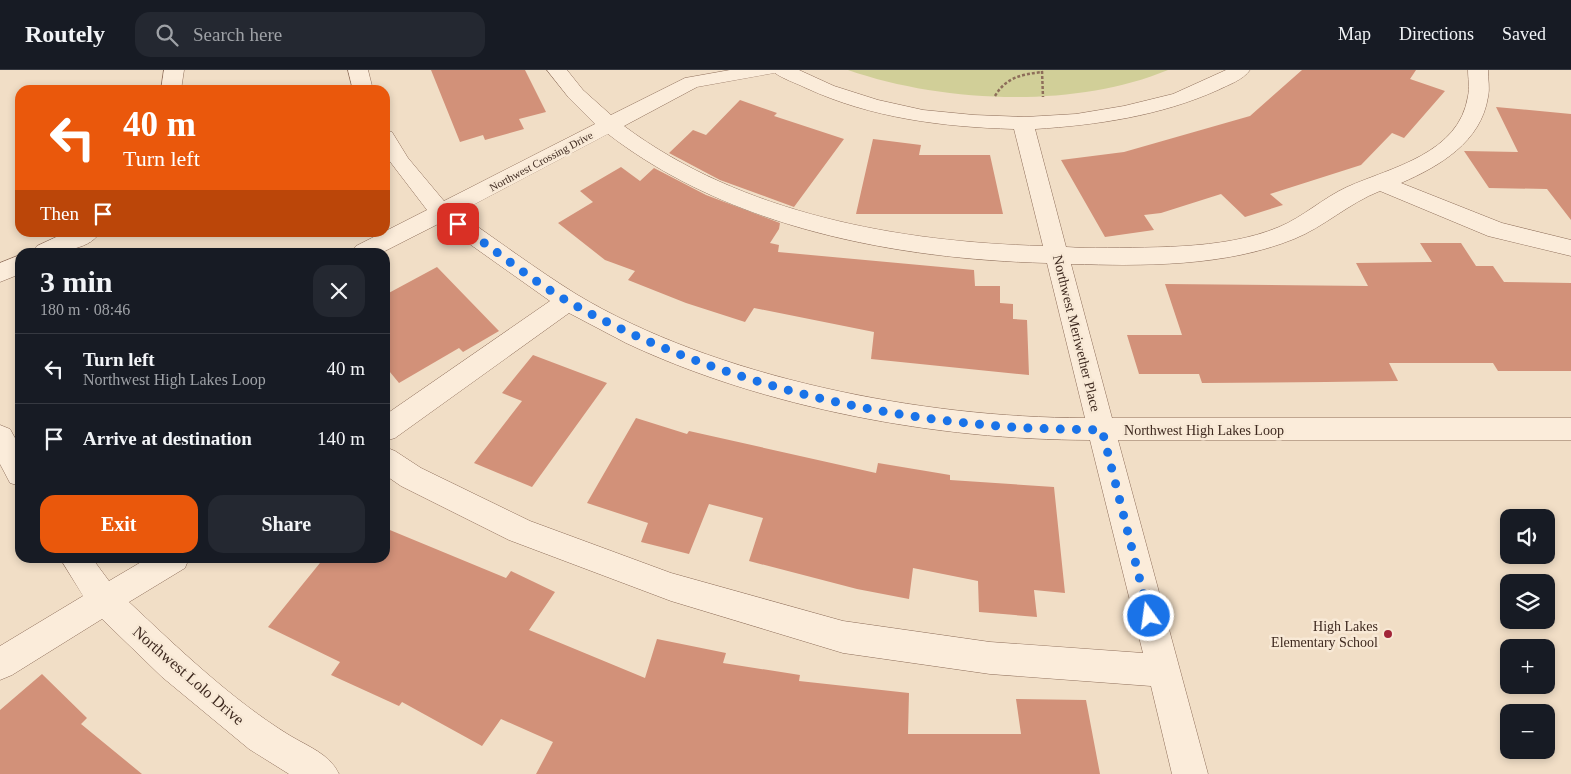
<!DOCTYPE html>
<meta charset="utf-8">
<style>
:root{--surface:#171b24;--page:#242831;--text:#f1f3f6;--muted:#9ea1a6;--line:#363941;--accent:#ea580c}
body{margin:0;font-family:"Times New Roman",serif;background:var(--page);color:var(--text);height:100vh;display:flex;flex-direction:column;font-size:19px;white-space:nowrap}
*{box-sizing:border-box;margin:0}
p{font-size:16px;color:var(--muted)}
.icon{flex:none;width:28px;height:28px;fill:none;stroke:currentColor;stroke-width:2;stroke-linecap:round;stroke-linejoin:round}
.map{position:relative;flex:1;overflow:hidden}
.sheet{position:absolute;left:15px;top:178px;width:375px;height:315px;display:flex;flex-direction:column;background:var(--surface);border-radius:15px;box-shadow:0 2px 8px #0003}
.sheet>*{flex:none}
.hud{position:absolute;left:15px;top:15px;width:375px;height:152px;border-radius:15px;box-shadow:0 2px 8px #0003;background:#ea580c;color:#fff;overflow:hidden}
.tools{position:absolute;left:1500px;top:439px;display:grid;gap:10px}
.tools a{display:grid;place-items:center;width:55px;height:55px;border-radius:10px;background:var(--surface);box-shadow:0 2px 8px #0003;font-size:25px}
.pin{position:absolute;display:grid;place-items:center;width:42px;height:42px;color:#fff;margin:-21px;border-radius:10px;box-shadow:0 2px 8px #0006}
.me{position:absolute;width:55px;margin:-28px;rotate:346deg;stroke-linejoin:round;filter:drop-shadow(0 0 4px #0008)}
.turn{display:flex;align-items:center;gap:18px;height:105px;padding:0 25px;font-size:22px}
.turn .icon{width:65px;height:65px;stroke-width:2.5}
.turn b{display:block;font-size:35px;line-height:42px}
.then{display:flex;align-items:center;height:48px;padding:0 25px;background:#0003;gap:10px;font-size:19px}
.round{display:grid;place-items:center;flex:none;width:52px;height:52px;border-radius:15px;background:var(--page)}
.headline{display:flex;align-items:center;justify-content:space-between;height:85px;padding:0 25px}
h1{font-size:30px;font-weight:800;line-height:38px}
.button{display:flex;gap:10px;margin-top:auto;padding:10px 25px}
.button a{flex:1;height:58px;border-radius:15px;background:var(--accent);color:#fff;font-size:20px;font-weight:800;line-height:58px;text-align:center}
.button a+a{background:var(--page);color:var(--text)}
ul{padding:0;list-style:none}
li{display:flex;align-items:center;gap:15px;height:70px;padding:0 25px;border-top:1px solid var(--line)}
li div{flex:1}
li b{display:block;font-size:19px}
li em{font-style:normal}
header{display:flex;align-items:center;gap:30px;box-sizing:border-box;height:70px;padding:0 25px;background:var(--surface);border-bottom:1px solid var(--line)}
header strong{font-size:24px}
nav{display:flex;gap:28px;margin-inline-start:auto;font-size:18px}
.search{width:350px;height:45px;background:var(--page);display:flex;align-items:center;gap:12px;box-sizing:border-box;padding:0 18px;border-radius:15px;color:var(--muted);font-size:19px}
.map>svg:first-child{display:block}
</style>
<header>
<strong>Routely</strong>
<div class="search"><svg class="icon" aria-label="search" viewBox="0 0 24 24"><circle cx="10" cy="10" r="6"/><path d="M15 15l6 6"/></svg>Search here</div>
<nav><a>Map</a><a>Directions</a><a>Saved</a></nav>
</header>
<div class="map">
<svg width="1571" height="704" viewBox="0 0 1571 704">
<rect width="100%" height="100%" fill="#f1dec6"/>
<path fill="#d1cf98" d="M 848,0 L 1168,0 C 1074,39 943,33 848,0 Z"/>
<g fill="#d29179">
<path d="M 431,0 L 525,0 L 546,42 L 519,49 L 524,59 L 485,70 L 483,65 L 460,72 Z"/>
<path d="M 1302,0 L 1416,0 L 1410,9 L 1445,21 L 1404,68 L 1392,63 L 1361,95 L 1270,124 L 1283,135 L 1245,147 L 1221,124 L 1161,143 L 1144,145 L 1154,160 L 1105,167 L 1061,90 L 1124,82 L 1250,46 Z"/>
<path d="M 740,30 L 777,43 L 774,46 L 844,69 L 794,137 L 720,110 L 669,83 L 693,60 L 706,65 Z"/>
<path d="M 1496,37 L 1571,44 L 1571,150 L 1547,119 L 1489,118 L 1464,81 L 1518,82 Z"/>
<path d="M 873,69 L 921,75 L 919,85 L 990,85 L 1003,144 L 856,144 Z"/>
<path d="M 621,97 L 640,111 L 654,98 L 706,125 L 780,153 L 779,159 L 770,173 L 779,175 L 778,182 L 974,200 L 975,216 L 1000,216 L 1000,233 L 1013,234 L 1013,249 L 1027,250 L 1029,305 L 871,289 L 874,262 L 754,238 L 745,252 L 686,233 L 628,210 L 635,201 L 605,190 L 558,153 L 593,132 L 580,121 Z"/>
<path d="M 1420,173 L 1461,173 L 1476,196 L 1493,196 L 1504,212 L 1571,213 L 1571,301 L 1498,301 L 1493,293 L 1389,293 L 1398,311 L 1326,312 L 1202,313 L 1199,304 L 1139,304 L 1127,265 L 1182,265 L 1165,214 L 1368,216 L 1356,193 L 1432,192 Z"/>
<path d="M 437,197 L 499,261 L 463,282 L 459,278 L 399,313 L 385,296 L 385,225 Z"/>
<path d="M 533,285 L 607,313 L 532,417 L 474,393 L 522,331 L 502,323 Z"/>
<path d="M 636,348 L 687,364 L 689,361 L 876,403 L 878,393 L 950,405 L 950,410 L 1054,417 L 1065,523 L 1034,520 L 1037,547 L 979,542 L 978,511 L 913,498 L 909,529 L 857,519 L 749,491 L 763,448 L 709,434 L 689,484 L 641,472 L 648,453 L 587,433 Z"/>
<path d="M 385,458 L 506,508 L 511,501 L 555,522 L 529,560 L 645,608 L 657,569 L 726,583 L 723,593 L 800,605 L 799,611 L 909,623 L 908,664 L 1021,664 L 1016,629 L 1086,630 L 1100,704 L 536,704 L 553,672 L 501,649 L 482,676 L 402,632 L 399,636 L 331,605 L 340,592 L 268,557 L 324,488 L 385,488 Z"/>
<path d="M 42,604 L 87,648 L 81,654 L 142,704 L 0,704 L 0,640 Z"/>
</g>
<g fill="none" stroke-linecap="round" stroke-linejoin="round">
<defs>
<g id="minor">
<path d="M 164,0 L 184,0 L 181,20 L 161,20 Z"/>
<path d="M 348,0 L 368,0 L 373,20 L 353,20 Z"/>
<path d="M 547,0 L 567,0 L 583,20 L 611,45 L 685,8 L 730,0 L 799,0 L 834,16 L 878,30 L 923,40 L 974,45 L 1025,47 L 1076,44 L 1124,36 L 1173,24 L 1226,0 L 1250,0 C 1243,10 1228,15 1218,20 C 1160,46 1097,55 1035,59 L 1066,177 L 1084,178 C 1145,177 1222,181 1279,157 C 1303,147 1323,128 1347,117 C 1392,97 1459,84 1468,26 C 1470,18 1468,8 1468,0 L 1488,0 C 1488,9 1490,19 1488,27 C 1481,72 1440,96 1401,113 L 1502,153 L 1571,170 L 1571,186 L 1488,166 L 1380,121 C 1349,133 1324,157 1294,169 C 1225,197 1143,196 1071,194 L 1112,348 L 1571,348 L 1571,370 L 1118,370 L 1208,704 L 1172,704 L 1151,616 L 990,604 L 843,583 L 671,531 L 509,470 L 401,416 L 385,405 L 385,377 L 395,381 L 421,398 L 530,451 L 671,503 L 843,551 L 990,572 L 1143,583 L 1090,370 C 938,370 764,338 626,273 C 607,263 588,253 569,243 L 395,368 L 385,371 L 385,345 L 550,231 L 440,153 L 383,182 L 352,182 L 356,176 L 427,140 L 385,85 L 385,60 L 392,62 L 408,88 L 444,131 L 595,54 L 569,28 ZM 775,3 C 783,9 796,13 806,18 C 871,48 943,57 1014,59 L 1043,176 C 899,172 742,144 624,56 L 697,17 ZM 608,64 C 730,158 896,189 1047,193 L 1085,348 C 924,348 715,308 576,224 C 536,199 497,170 458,143 Z"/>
<path d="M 67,162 L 100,162 C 89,182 53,182 33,182 L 37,176 Z"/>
<path d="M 20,185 L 20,204 L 0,212 L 0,193 Z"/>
<path d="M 0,355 L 10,359 L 20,377 L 20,416 L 10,413 L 0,394 Z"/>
<path d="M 60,488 L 92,488 L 109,511 L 148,488 L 189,488 L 185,498 L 129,532 C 178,578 232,630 289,665 C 307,676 330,684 339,704 L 289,704 L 249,679 L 162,607 L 102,549 L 12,605 L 0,610 L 0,576 L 83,526 Z"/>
</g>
</defs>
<use href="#minor" stroke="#8e6e5a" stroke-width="1"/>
<g stroke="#8e6e5a" stroke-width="2.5" stroke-dasharray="3 2" stroke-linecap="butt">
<path d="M 1042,1 L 1043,27"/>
<path d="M 995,26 C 1006,7 1023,4 1043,2"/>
</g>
<use href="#minor" fill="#fbecda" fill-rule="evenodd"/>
</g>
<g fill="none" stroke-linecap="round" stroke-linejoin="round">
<path stroke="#1a73e8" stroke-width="9" stroke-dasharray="0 16.2" d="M 458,154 C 494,179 531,210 569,232 C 696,303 844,343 988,355 C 1026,359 1064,359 1102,360 L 1149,546"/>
</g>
<circle fill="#a22539" stroke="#f8e9d6" stroke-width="2" cx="1388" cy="564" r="5"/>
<g text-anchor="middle" stroke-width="5" stroke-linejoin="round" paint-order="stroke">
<g font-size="11" fill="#3e291f" stroke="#f8e9d6">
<text transform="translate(541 91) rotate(-28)" y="4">Northwest Crossing Drive</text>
</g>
<g font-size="14" fill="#3e291f" stroke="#f8e9d6">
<text transform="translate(1077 263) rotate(76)" y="5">Northwest Meriwether Place</text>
<text x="1204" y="365">Northwest High Lakes Loop</text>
</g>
<g font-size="14" fill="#3e291f" stroke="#f8e9d6" text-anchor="end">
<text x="1378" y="561">High Lakes<tspan x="1378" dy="16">Elementary School</tspan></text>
</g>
<g font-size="16" fill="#3e291f" stroke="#f8e9d6">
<text transform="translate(189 605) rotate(41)" y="6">Northwest Lolo Drive</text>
</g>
</g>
</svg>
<div class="tools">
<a><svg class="icon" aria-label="sound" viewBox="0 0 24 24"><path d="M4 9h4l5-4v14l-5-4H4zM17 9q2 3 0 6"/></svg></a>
<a><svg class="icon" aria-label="layers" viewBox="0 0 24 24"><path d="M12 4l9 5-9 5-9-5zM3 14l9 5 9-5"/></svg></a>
<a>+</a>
<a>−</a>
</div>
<div class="pin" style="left:458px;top:154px;background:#d93025"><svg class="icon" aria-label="arrive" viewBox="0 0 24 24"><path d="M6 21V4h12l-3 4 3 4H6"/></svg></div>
<svg class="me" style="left:1149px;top:546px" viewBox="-20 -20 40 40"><circle r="17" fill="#1a73e8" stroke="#fff" stroke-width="3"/><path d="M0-11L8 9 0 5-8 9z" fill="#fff"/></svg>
<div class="hud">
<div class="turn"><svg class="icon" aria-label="left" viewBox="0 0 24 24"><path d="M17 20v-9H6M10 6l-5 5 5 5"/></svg><div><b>40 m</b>Turn left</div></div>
<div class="then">Then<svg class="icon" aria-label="arrive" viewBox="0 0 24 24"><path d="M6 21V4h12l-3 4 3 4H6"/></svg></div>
</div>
<section class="sheet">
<div class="headline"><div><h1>3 min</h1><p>180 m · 08:46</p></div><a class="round"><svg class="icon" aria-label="close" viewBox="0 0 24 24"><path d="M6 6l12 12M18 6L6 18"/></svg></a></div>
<ul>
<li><svg class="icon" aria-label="left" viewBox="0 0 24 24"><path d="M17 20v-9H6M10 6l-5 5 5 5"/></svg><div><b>Turn left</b><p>Northwest High Lakes Loop</p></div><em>40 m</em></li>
<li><svg class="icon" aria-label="arrive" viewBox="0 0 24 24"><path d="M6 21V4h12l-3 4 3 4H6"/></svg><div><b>Arrive at destination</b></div><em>140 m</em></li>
</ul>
<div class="button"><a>Exit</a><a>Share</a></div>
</section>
</div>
